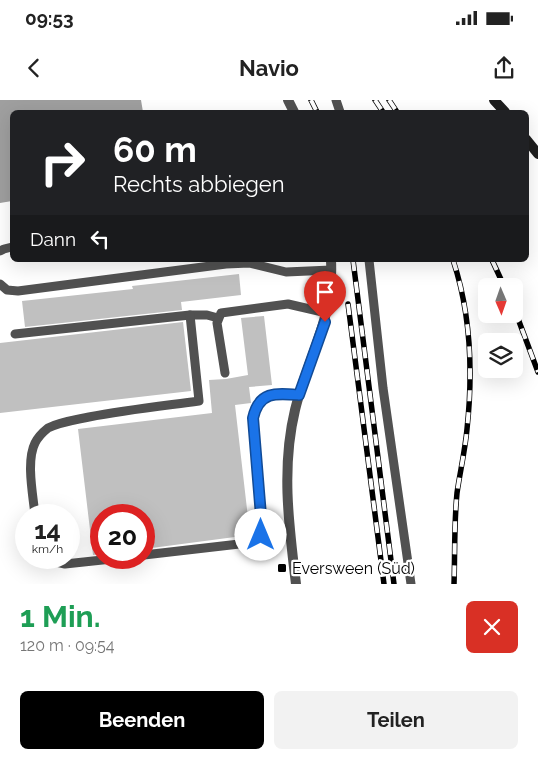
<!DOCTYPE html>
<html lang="de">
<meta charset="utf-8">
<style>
:root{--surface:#fff;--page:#f2f2f2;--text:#222;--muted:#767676;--accent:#000}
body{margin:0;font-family:Raleway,sans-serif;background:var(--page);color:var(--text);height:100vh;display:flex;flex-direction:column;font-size:19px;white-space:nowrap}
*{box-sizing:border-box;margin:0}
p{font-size:16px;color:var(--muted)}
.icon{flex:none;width:28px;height:28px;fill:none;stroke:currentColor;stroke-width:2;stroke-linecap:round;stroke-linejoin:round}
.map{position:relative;height:484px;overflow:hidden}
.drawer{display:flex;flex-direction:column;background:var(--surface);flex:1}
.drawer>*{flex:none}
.guide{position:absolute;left:10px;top:10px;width:519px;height:152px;border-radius:8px;box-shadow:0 5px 20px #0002;background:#202124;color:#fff;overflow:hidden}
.needle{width:32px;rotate:178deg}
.buttons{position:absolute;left:478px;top:178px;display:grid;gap:10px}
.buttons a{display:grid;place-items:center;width:45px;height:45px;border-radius:8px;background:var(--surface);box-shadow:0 5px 20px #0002;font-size:25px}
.speed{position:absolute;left:15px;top:404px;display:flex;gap:10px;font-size:25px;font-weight:700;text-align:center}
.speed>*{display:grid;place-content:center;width:65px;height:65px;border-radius:50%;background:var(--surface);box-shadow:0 5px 20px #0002;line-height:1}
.speed small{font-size:12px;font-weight:400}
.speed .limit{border:8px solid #d22;background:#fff;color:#111}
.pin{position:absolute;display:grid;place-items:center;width:42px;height:42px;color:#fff;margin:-51px -21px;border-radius:50% 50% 50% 0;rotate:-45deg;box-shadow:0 0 5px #0007}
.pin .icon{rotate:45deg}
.me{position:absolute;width:55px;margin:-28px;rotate:0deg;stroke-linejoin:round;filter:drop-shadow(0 0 4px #0008)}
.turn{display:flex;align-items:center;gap:18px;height:105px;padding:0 20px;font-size:22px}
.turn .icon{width:65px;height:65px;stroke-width:2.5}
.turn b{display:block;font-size:35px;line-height:42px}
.then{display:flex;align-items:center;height:48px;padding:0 20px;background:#0003;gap:10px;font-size:19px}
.round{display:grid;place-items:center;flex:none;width:52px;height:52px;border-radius:8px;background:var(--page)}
.headline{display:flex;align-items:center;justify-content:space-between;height:85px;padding:0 20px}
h1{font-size:30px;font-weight:700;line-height:38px;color:#1e9e55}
.cta{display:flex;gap:10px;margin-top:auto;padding:10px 20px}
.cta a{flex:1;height:58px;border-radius:8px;background:var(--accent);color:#fff;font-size:20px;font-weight:700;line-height:58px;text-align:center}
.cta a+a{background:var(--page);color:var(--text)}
.status{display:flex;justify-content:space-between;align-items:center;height:35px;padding:0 25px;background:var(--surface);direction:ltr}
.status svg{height:14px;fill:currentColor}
header{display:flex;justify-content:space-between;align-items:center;height:65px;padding:0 20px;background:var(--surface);font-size:22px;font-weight:700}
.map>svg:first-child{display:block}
</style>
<div class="status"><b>09:53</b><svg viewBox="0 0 49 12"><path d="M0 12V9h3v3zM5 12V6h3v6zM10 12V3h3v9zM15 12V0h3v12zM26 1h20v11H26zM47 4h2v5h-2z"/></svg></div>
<header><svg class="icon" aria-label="back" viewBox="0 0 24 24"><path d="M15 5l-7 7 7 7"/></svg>Navio<svg class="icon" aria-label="share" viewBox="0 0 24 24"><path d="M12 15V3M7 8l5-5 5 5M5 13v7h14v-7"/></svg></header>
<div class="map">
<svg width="538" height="484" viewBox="0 0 538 484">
<rect width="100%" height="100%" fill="#fff"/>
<path fill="#9f9f9f" d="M 0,0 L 141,0 L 143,12 L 12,12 L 12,101 L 0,103 Z"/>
<g fill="#c0c0c0">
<path d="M 239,174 L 241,195 L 181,202 L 182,210 L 25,227 L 22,201 L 133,189 L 132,186 Z"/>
<path d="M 264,216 L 272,285 L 249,287 L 251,303 L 235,305 L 250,435 L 144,449 L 144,415 L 101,415 L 101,454 L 93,455 L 78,329 L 212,313 L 209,280 L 226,279 L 248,275 L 241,218 Z"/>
<path d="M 183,222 L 191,291 L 0,313 L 0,243 Z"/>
</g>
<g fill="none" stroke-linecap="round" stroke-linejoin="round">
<g stroke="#515151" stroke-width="9">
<path d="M 336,0 L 340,12"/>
<path d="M 0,151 L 4,149 L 12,147"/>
<path d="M 369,160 L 383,288 L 411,484"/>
<path d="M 0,184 L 7,190 L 18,191 L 226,164 L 249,163 L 286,172 L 331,170"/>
<path d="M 15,234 L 190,215 L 207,215 L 218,218"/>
<path d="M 225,273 L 217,223 L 221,213 L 288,204 L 327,213"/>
<path d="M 35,415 C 33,395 26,361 35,343 C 38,337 43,332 48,328 C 60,322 75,320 89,317 C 125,310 162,306 199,301 L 190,215"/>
<path d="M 144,455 L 248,443 C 257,440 260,438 262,428 L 253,318 C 259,291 276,293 299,295"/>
<path d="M 50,458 L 56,462 L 65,464 L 121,458"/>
</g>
<g stroke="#515151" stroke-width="10">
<path d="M 288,0 L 294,12"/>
<path d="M 296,484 C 289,426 281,368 295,310 C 308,256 334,219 331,160"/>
</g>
<g stroke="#1e1e1e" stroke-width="10">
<path d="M 494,0 L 505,12"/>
<path d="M 526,39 L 538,54"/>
</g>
<defs>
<g id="rail">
<path d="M 311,0 L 317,12"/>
<path d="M 375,0 L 383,12"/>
<path d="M 389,0 L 397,12"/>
<path d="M 353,160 L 394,484"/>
<path d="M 453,160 C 471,214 473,273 467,329 C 465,351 460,372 457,393 C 454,423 455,454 454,484"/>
<path d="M 492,160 L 504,186"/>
<path d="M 348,204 L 384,484"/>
<path d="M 514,208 L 538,272"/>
</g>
</defs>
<use href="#rail" stroke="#000" stroke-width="5.5"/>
<use href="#rail" stroke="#fff" stroke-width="4" stroke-dasharray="11" stroke-linecap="butt"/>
</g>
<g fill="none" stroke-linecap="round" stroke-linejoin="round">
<defs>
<path id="route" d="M 261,435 L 262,428 L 253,318 C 259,291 276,293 299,295 L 325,222"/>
</defs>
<use href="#route" stroke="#114b97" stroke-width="12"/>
<use href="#route" stroke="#1a73e8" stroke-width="9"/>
</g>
<rect fill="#000" stroke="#fff" stroke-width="2" x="277" y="463" width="10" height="10" rx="2.5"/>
<g text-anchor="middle" stroke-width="4.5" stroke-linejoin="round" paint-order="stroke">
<g font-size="16" fill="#000" stroke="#fff" text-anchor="start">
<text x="292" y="474">Eversween (Süd)</text>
</g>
</g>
</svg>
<div class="buttons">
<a><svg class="needle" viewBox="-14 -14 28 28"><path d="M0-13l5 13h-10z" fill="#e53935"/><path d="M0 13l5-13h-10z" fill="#767676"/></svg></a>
<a><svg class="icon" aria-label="layers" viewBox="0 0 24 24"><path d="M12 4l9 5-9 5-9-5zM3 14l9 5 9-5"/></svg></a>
</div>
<div class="speed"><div>14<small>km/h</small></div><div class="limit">20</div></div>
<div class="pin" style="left:325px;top:222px;background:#d93025"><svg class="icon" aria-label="arrive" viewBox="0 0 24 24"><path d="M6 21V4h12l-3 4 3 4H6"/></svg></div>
<svg class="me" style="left:261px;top:435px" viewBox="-20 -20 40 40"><circle r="19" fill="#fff"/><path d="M0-13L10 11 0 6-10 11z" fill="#1a73e8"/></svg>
<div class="guide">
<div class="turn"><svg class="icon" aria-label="right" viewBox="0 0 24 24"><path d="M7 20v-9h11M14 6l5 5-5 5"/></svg><div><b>60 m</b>Rechts abbiegen</div></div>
<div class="then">Dann<svg class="icon" aria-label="left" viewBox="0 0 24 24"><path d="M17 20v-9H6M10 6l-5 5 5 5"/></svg></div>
</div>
</div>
<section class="drawer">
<div class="headline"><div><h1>1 Min.</h1><p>120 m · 09:54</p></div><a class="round" style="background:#d93025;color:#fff"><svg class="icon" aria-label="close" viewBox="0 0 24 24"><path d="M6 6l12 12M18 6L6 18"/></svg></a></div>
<div class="cta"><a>Beenden</a><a>Teilen</a></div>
</section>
